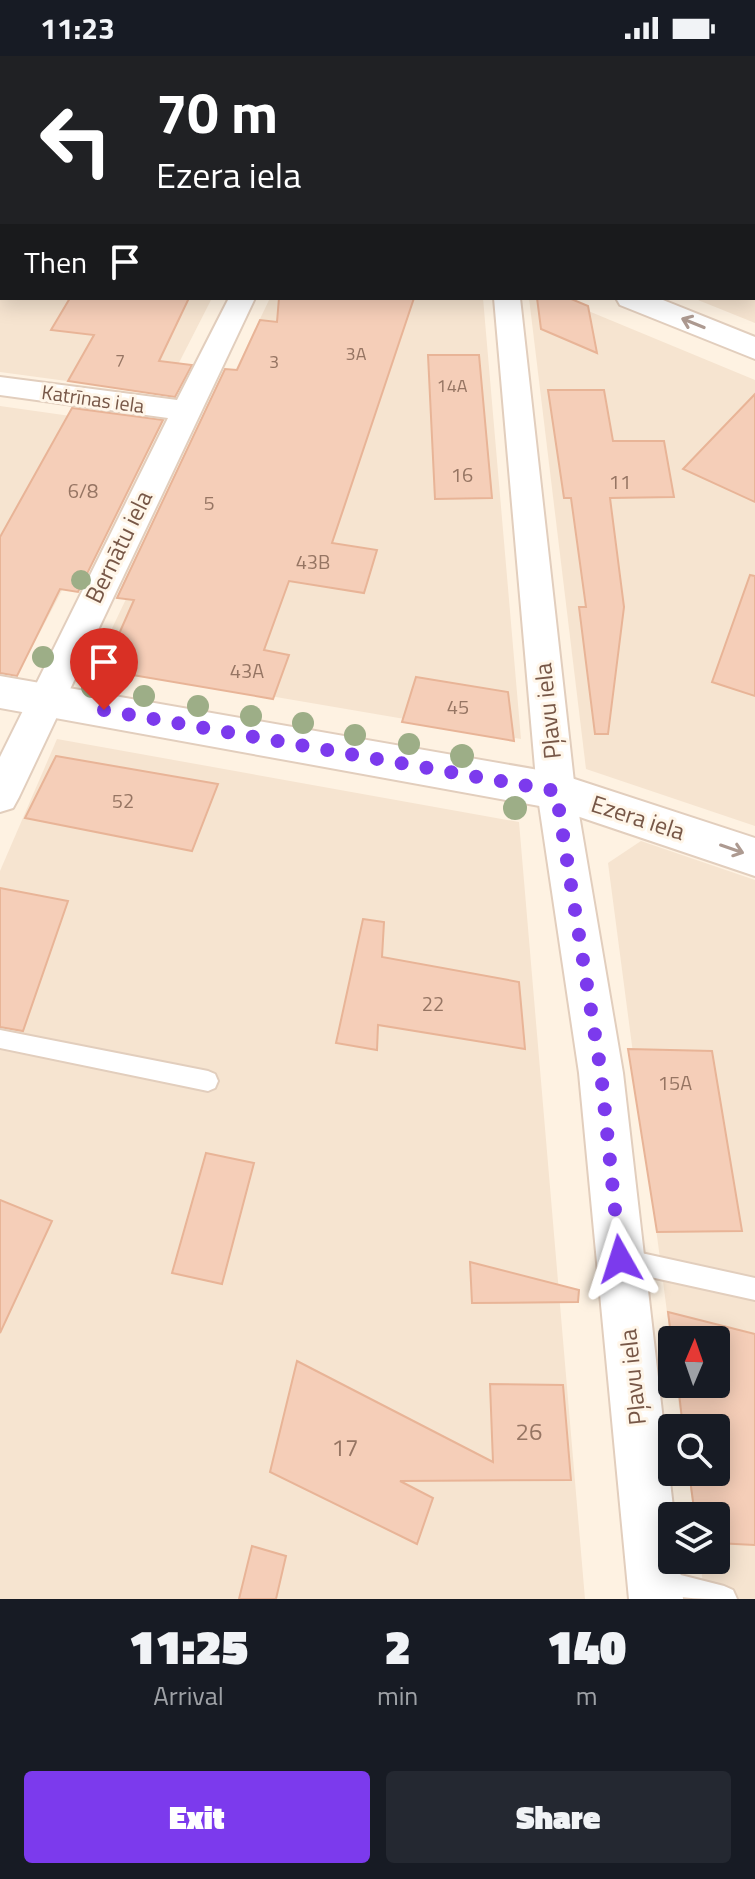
<!DOCTYPE html>
<meta charset="utf-8">
<style>
:root{--surface:#171b24;--page:#242831;--text:#f1f3f6;--muted:#9ea1a6;--accent:#7c3aed}
body{margin:0;font-family:"Titillium Web",sans-serif;background:var(--page);color:var(--text);height:100vh;display:flex;flex-direction:column;font-size:30px;white-space:nowrap}
*{box-sizing:border-box;margin:0}
p{font-size:26px;color:var(--muted)}
.icon{flex:none;width:44px;height:44px;fill:none;stroke:currentColor;stroke-width:2;stroke-linecap:round;stroke-linejoin:round}
.map{position:relative;height:1543px;overflow:hidden}
.panel{display:flex;flex-direction:column;background:var(--surface);flex:1}
.panel>*{flex:none}
.banner{position:absolute;left:0px;top:0px;width:756px;height:244px;box-shadow:0 4px 20px #0003;background:#202124;color:#fff;overflow:hidden}
.needle{width:52px;rotate:2deg}
.buttons{position:absolute;left:658px;top:1270px;display:grid;gap:16px}
.buttons a{display:grid;place-items:center;width:72px;height:72px;border-radius:8px;background:var(--surface);box-shadow:0 4px 20px #0003;font-size:40px}
.pin{position:absolute;display:grid;place-items:center;width:68px;height:68px;color:#fff;margin:-82px -34px;border-radius:50% 50% 50% 0;rotate:-45deg;box-shadow:0 0 8px #0007}
.pin .icon{rotate:45deg}
.me{position:absolute;width:88px;margin:-44px;rotate:354deg;stroke-linejoin:round;filter:drop-shadow(0 0 6px #0008)}
.turn{display:flex;align-items:center;gap:28px;height:168px;padding:0 24px;font-size:36px}
.turn .icon{width:104px;height:104px;stroke-width:2.5}
.turn b{display:block;font-size:56px;line-height:68px}
.then{display:flex;align-items:center;height:76px;padding:0 24px;background:#0003;gap:16px;font-size:30px}
.eta{display:flex;justify-content:space-evenly;align-items:center;height:136px;text-align:center}
.eta b{font-size:48px;font-weight:800;line-height:56px}
.cta{display:flex;gap:16px;margin-top:auto;padding:16px 24px}
.cta a{flex:1;height:92px;border-radius:8px;background:var(--accent);color:#fff;font-size:32px;font-weight:800;line-height:92px;text-align:center}
.cta a+a{background:var(--page);color:var(--text)}
.status{display:flex;justify-content:space-between;align-items:center;height:56px;padding:0 40px;background:var(--surface);direction:ltr}
.status svg{height:22px;fill:currentColor}
.map>svg:first-child{display:block}
</style>
<div class="status"><b>11:23</b><svg viewBox="0 0 49 12"><path d="M0 12V9h3v3zM5 12V6h3v6zM10 12V3h3v9zM15 12V0h3v12zM26 1h20v11H26zM47 4h2v5h-2z"/></svg></div>
<div class="map">
<svg width="755" height="1543" viewBox="0 0 755 1543">
<rect width="100%" height="100%" fill="#fef2e2"/>
<g fill="#f6e4d0">
<path d="M 0,0 L 568,0 L 2,2 L 2,105 Z"/>
<path d="M 613,0 L 755,0 L 755,267 L 693,242 L 754,242 L 754,2 Z"/>
<path d="M 0,136 L 2,242 L 212,242 L 163,338 L 0,316 Z"/>
<path d="M 270,242 L 483,242 L 521,683 L 94,610 Z"/>
<path d="M 529,242 L 557,242 L 755,324 L 755,770 L 586,713 Z"/>
<path d="M 0,350 L 148,371 L 28,599 L 0,594 Z"/>
<path d="M 57,683 L 519,766 L 585,1543 L 0,1543 L 0,815 Z"/>
<path d="M 641,785 L 755,824 L 755,1543 L 705,1543 L 700,1504 L 716,1504 L 716,1460 L 694,1460 L 688,1416 L 716,1416 L 716,1372 L 682,1372 L 676,1328 L 716,1328 L 716,1284 L 672,1284 L 672,1294 L 608,807 Z"/>
</g>
<g fill="#f5ceb8" stroke="#e8b497" stroke-width="2">
<path d="M 70,242 L 189,242 L 159,305 L 192,309 L 175,341 L 68,325 L 94,279 L 51,274 Z"/>
<path d="M 279,242 L 414,242 L 332,487 L 377,494 L 364,537 L 289,525 L 264,594 L 289,599 L 273,643 L 103,614 L 134,544 L 117,542 L 225,313 L 237,314 L 260,264 L 277,266 Z"/>
<path d="M 537,242 L 569,242 L 588,250 L 597,297 L 541,273 Z"/>
<path d="M 428,299 L 479,299 L 492,442 L 435,443 Z"/>
<path d="M 548,334 L 604,334 L 613,385 L 664,385 L 674,441 L 610,442 L 624,551 L 608,678 L 595,678 L 579,551 L 586,551 L 571,442 L 564,442 Z"/>
<path d="M 755,338 L 755,446 L 683,413 Z"/>
<path d="M 72,352 L 163,364 L 78,536 L 60,533 L 17,620 L 0,617 L 0,481 Z"/>
<path d="M 750,519 L 755,520 L 755,640 L 712,626 Z"/>
<path d="M 416,621 L 508,636 L 514,685 L 402,666 Z"/>
<path d="M 56,700 L 218,728 L 192,795 L 25,762 Z"/>
<path d="M 0,832 L 68,845 L 23,975 L 0,971 Z"/>
<path d="M 363,863 L 384,866 L 382,901 L 519,926 L 525,993 L 378,969 L 377,994 L 336,987 Z"/>
<path d="M 628,993 L 712,995 L 742,1175 L 657,1176 Z"/>
<path d="M 206,1097 L 254,1107 L 222,1228 L 172,1217 Z"/>
<path d="M 0,1144 L 52,1165 L 0,1277 Z"/>
<path d="M 470,1206 L 579,1234 L 578,1246 L 472,1247 Z"/>
<path d="M 668,1256 L 755,1278 L 755,1489 L 716,1487 L 716,1460 L 695,1460 L 689,1416 L 716,1416 L 716,1372 L 683,1372 L 678,1328 L 716,1328 L 716,1284 L 672,1287 Z"/>
<path d="M 297,1305 L 493,1406 L 490,1328 L 563,1329 L 571,1424 L 400,1425 L 433,1442 L 417,1488 L 270,1416 Z"/>
<path d="M 252,1490 L 286,1500 L 276,1543 L 239,1543 Z"/>
</g>
<g fill="none" stroke-linecap="round" stroke-linejoin="round">
<defs>
<g id="service">
<path d="M 0,974 L 208,1015 L 215,1018 L 218,1025 L 215,1032 L 208,1035 L 0,992 Z"/>
<path d="M 623,1193 L 755,1222 L 755,1244 L 623,1215 L 615,1212 L 612,1204 L 615,1196 Z"/>
<path d="M 661,1514 L 724,1530 L 733,1534 L 737,1543 C 709,1543 678,1543 652,1536 L 648,1527 L 652,1518 Z"/>
</g>
<g id="minor">
<rect x="577" y="0" width="22" height="2"/>
<path d="M 229,242 L 255,242 L 19,741 L 13,752 L 0,756 L 0,701 L 168,362 L 0,339 L 0,321 L 177,344 Z"/>
<path d="M 494,242 L 520,242 L 575,735 L 623,1017 L 674,1460 L 672,1504 L 679,1504 L 683,1543 L 629,1543 L 579,1017 L 537,735 Z"/>
</g>
<g id="tertiary">
<rect x="0" y="117" width="2" height="17"/>
<path d="M 616,242 L 658,242 L 755,281 L 755,303 L 620,249 Z"/>
<path d="M 0,620 L 556,717 L 755,782 L 755,820 L 556,753 L 0,652 Z"/>
</g>
</defs>
<use href="#service" stroke="#e2cebd" stroke-width="4"/>
<use href="#minor" stroke="#e2cebd" stroke-width="4"/>
<use href="#tertiary" stroke="#e2cebd" stroke-width="4"/>
<use href="#service" fill="#fff" fill-rule="evenodd"/>
<use href="#minor" fill="#fff" fill-rule="evenodd"/>
<use href="#tertiary" fill="#fff" fill-rule="evenodd"/>
</g>
<g fill="#9dae87">
<circle cx="81" cy="524" r="10"/>
<circle cx="43" cy="601" r="11"/>
<circle cx="92" cy="631" r="11"/>
<circle cx="144" cy="640" r="11"/>
<circle cx="198" cy="650" r="11"/>
<circle cx="251" cy="660" r="11"/>
<circle cx="303" cy="667" r="11"/>
<circle cx="355" cy="679" r="11"/>
<circle cx="409" cy="688" r="11"/>
<circle cx="462" cy="700" r="12"/>
<circle cx="515" cy="752" r="12"/>
</g>
<defs><path id="oneway-shaft" d="M-6 0H5M1.5-3L5.5 0L1.5 3" fill="none" stroke-width="1.6" stroke-linecap="round" stroke-linejoin="round" transform="scale(2)"/></defs>
<g stroke="#ad9a91">
<use href="#oneway-shaft" transform="translate(693 267) rotate(-158)"/>
<use href="#oneway-shaft" transform="translate(732 793) rotate(19)"/>
</g>
<g fill="none" stroke-linecap="round" stroke-linejoin="round">
<path stroke="#7c3aed" stroke-width="14" stroke-dasharray="0 25.2" d="M 104,654 L 556,735 L 601,1017 L 620,1203"/>
</g>
<g text-anchor="middle" stroke-width="6" stroke-linejoin="round" paint-order="stroke">
<g font-size="18" fill="#967563">
<text x="356" y="304">3A</text>
<text x="120" y="311">7</text>
<text x="274" y="312">3</text>
<text x="452" y="336">14A</text>
</g>
<g font-size="20" fill="#775747" stroke="#fff6e9">
<text transform="translate(93 343) rotate(8)" y="7">Katrīnas iela</text>
</g>
<g font-size="20" fill="#967563">
<text x="462" y="426">16</text>
<text x="620" y="433">11</text>
<text x="83" y="442">6/8</text>
<text x="209" y="454">5</text>
<text x="313" y="513">43B</text>
<text x="247" y="622">43A</text>
<text x="458" y="658">45</text>
<text x="123" y="752">52</text>
<text x="433" y="955">22</text>
<text x="675" y="1034">15A</text>
</g>
<g font-size="24" fill="#775747" stroke="#fff6e9">
<text transform="translate(119 491) rotate(-64)" y="8">Bernātu iela</text>
<text transform="translate(548 655) rotate(-96)" y="8">Pļavu iela</text>
<text transform="translate(638 762) rotate(18)" y="8">Ezera iela</text>
<text transform="translate(633 1321) rotate(-96)" y="8">Pļavu iela</text>
</g>
<g font-size="24" fill="#967563">
<text x="529" y="1384">26</text>
<text x="345" y="1400">17</text>
</g>
</g>
</svg>
<div class="buttons">
<a><svg class="needle" viewBox="-14 -14 28 28"><path d="M0-13l5 13h-10z" fill="#e53935"/><path d="M0 13l5-13h-10z" fill="#9ea1a6"/></svg></a>
<a><svg class="icon" aria-label="search" viewBox="0 0 24 24"><circle cx="10" cy="10" r="6"/><path d="M15 15l6 6"/></svg></a>
<a><svg class="icon" aria-label="layers" viewBox="0 0 24 24"><path d="M12 4l9 5-9 5-9-5zM3 14l9 5 9-5"/></svg></a>
</div>
<div class="pin" style="left:104px;top:654px;background:#d93025"><svg class="icon" aria-label="arrive" viewBox="0 0 24 24"><path d="M6 21V4h12l-3 4 3 4H6"/></svg></div>
<svg class="me" style="left:620px;top:1203px" viewBox="-20 -20 40 40"><path d="M0-17L14 15 0 8-14 15z" fill="#7c3aed" stroke="#fff" stroke-width="4"/></svg>
<div class="banner">
<div class="turn"><svg class="icon" aria-label="left" viewBox="0 0 24 24"><path d="M17 20v-9H6M10 6l-5 5 5 5"/></svg><div><b>70 m</b>Ezera iela</div></div>
<div class="then">Then<svg class="icon" aria-label="arrive" viewBox="0 0 24 24"><path d="M6 21V4h12l-3 4 3 4H6"/></svg></div>
</div>
</div>
<section class="panel">
<div class="eta">
<div><b>11:25</b><p>Arrival</p></div>
<div><b>2</b><p>min</p></div>
<div><b>140</b><p>m</p></div>
</div>
<div class="cta"><a>Exit</a><a>Share</a></div>
</section>
